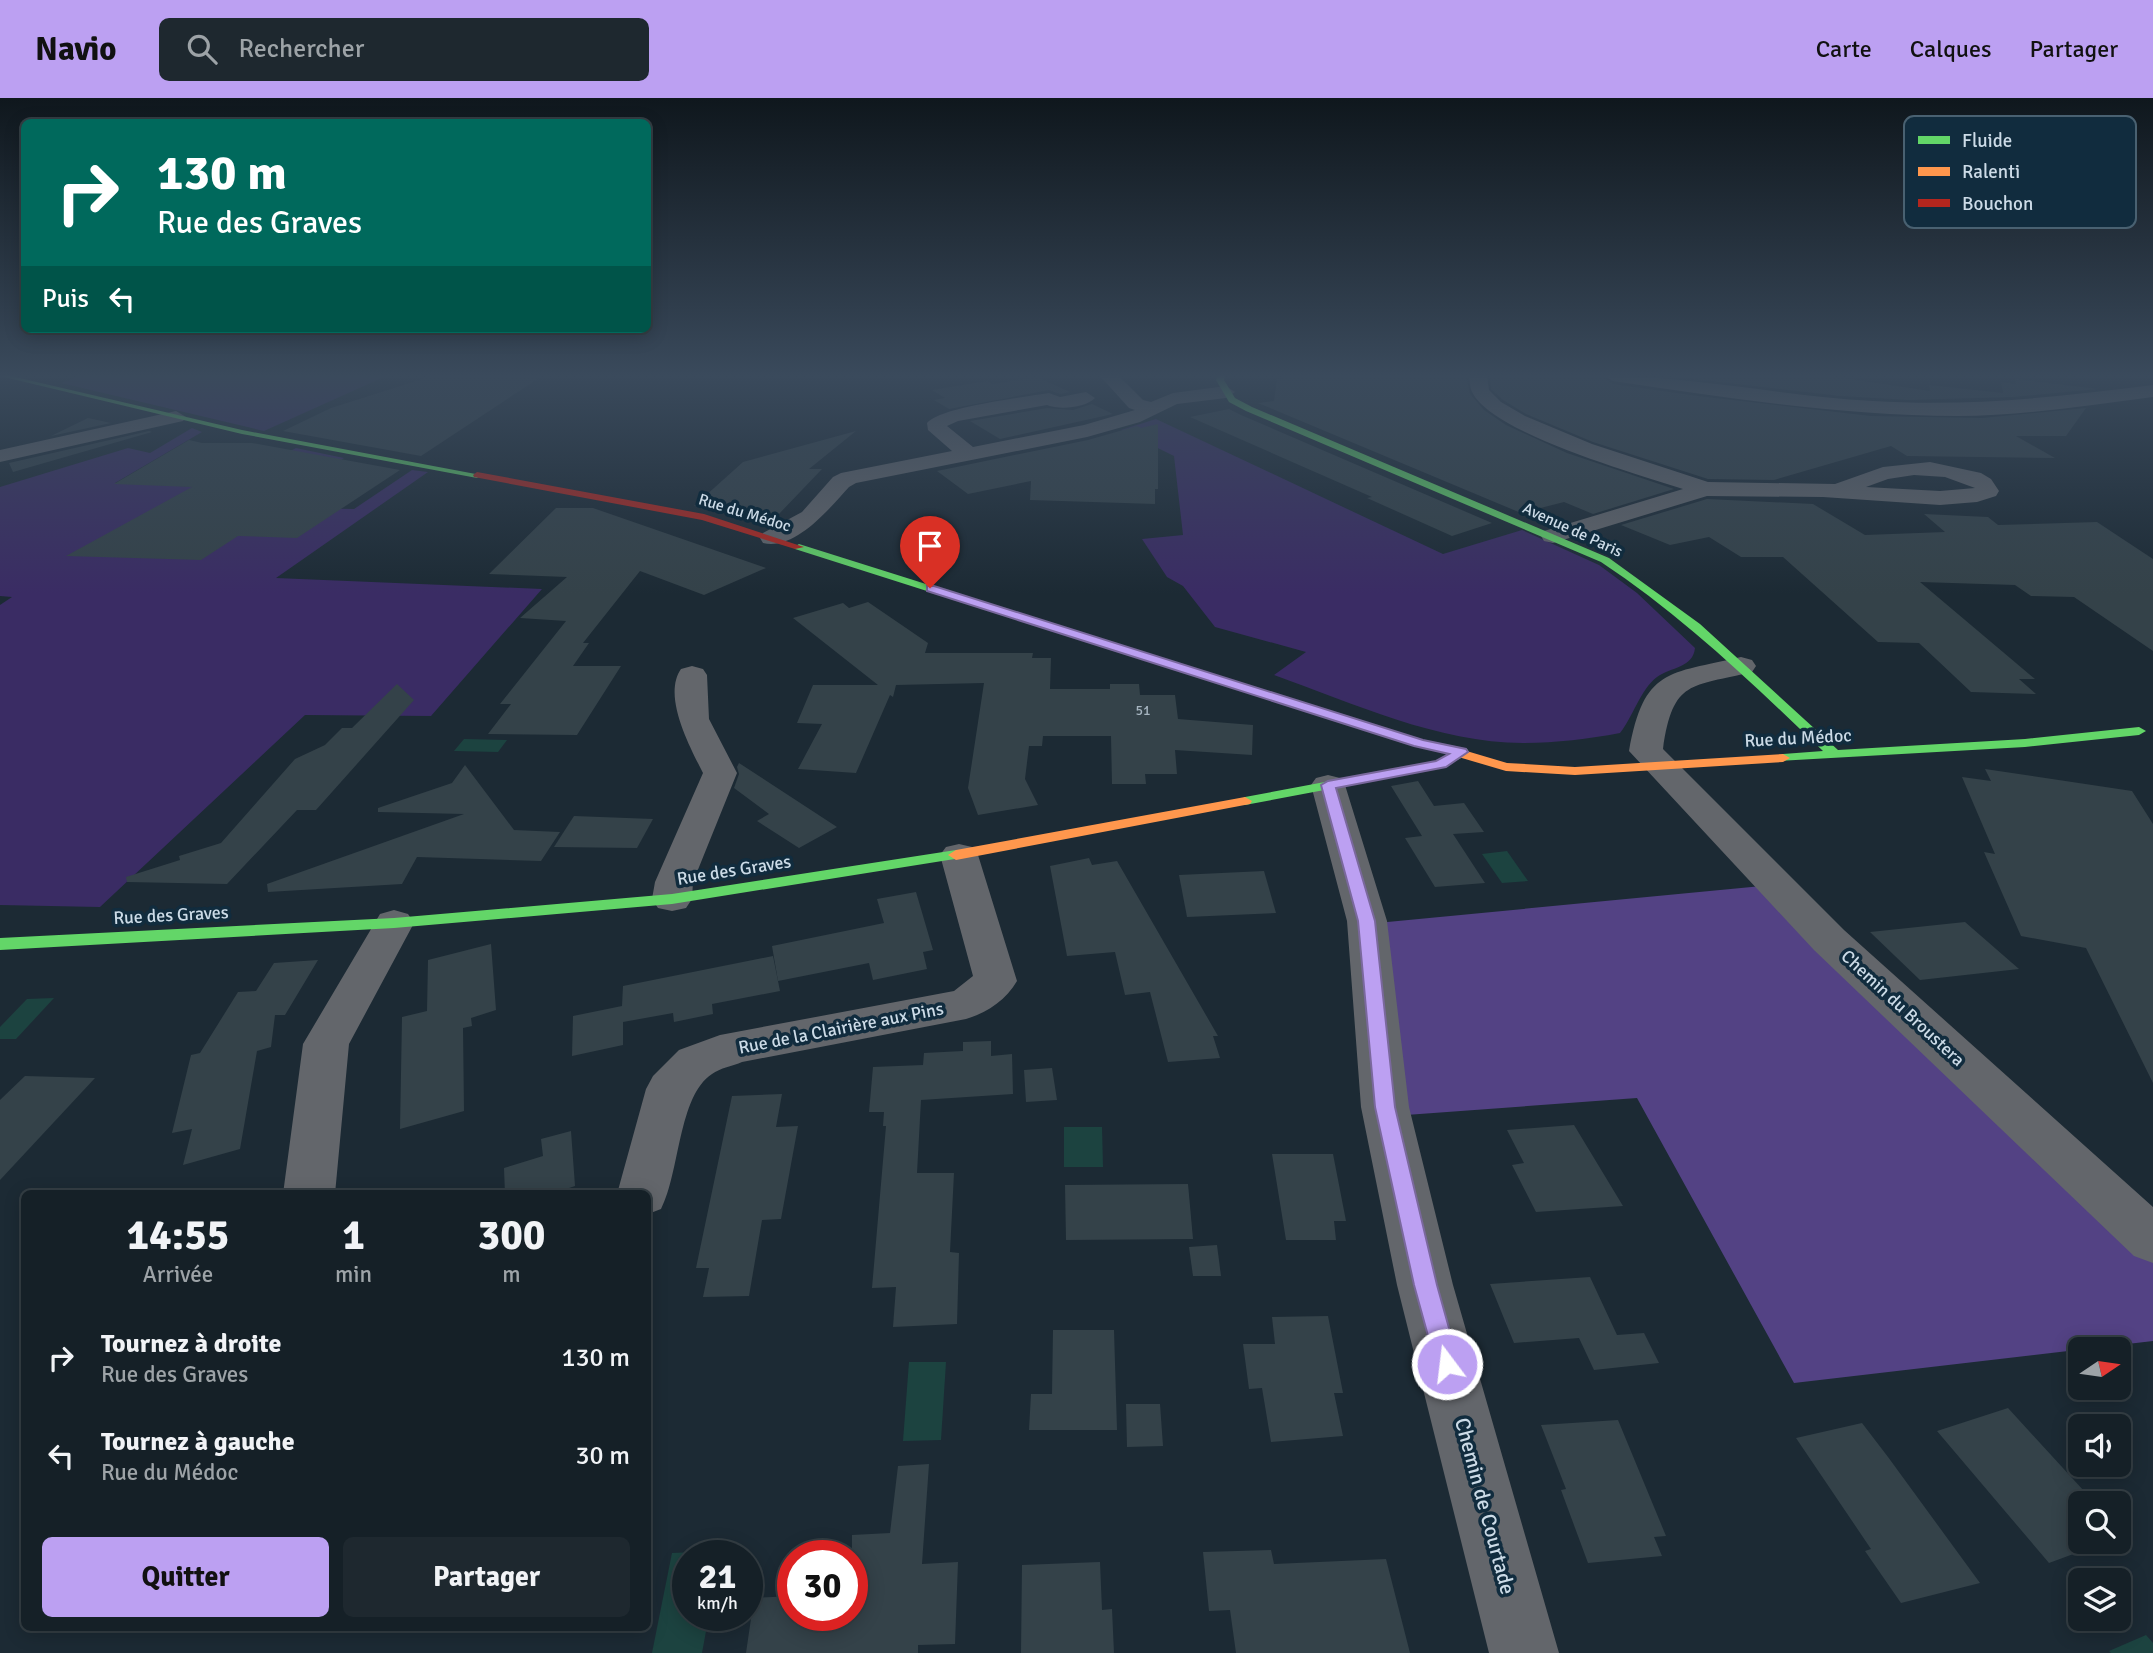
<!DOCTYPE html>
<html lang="fr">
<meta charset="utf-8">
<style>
:root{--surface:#152027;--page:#1e282f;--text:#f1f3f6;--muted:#9da3a7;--line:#343e44;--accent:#bca0f2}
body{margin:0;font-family:Signika,sans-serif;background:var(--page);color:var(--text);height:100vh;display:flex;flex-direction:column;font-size:26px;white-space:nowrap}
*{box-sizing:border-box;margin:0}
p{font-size:23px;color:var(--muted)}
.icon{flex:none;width:38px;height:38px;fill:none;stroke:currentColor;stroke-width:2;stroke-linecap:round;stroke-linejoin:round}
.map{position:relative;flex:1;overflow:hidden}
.drawer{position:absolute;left:21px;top:1092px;width:630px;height:441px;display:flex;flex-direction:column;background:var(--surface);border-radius:10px;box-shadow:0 4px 18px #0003,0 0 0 2px var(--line)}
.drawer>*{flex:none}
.guide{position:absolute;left:21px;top:21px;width:630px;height:214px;border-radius:10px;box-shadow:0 4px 18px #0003,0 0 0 2px var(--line);background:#00695c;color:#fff;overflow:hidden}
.needle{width:46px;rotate:77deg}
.buttons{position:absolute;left:2068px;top:1239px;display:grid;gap:14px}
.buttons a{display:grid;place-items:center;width:63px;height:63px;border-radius:10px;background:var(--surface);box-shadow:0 4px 18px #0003,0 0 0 2px var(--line);font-size:35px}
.speed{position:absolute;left:672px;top:1442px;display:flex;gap:14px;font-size:35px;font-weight:700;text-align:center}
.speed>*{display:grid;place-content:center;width:91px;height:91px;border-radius:50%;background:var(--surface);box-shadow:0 4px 18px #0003,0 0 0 2px var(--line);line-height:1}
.speed small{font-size:18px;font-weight:400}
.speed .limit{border:10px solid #d22;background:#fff;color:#111}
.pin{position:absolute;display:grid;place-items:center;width:60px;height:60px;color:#fff;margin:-72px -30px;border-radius:50% 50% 50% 0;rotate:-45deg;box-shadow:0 0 7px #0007}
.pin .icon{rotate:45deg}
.me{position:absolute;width:77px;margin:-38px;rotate:345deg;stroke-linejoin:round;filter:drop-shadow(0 0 5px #0008)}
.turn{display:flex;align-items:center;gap:24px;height:147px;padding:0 21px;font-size:32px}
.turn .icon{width:91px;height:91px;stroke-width:2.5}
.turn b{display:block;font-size:49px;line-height:60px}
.then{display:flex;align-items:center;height:66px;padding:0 21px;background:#0003;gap:14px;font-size:26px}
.eta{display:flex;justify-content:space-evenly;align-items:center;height:119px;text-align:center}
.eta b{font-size:42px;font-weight:700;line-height:49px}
.cta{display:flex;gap:14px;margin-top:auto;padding:14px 21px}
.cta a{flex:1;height:80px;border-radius:10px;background:var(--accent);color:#111;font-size:28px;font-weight:700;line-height:80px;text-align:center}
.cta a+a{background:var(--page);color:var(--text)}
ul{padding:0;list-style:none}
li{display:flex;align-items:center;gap:21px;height:98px;padding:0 21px}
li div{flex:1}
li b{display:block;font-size:26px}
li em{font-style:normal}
header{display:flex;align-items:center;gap:42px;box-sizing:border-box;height:98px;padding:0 35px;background:var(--accent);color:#111}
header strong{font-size:33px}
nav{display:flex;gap:38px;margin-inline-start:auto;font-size:24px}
.search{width:490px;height:63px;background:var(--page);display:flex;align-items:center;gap:18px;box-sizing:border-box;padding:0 24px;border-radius:10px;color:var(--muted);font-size:26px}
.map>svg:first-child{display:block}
</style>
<header>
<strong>Navio</strong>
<div class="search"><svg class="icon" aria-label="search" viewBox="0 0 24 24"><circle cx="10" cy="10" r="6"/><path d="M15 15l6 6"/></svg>Rechercher</div>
<nav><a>Carte</a><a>Calques</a><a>Partager</a></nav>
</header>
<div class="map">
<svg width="2153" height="1555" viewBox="0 0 2153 1555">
<rect width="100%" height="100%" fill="#1c2a34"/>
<g fill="#3a2c64">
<path d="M 81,278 L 386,278 L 264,333 L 61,285 Z"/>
<path d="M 1156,321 L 1443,456 L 1522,432 L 1599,467 L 1637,495 L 1695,550 C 1693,570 1671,569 1657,579 C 1640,592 1633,619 1620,635 C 1588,641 1556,645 1523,645 C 1438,645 1353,605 1274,577 L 1306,554 L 1215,529 L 1183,488 L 1167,479 L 1142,441 L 1183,437 L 1174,358 L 1121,332 Z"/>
<path d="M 192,330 L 202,334 L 115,385 L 221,390 L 296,350 L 344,360 L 275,403 L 306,410 L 354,411 L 412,372 L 428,374 L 276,480 L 542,491 L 431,618 L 305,617 L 100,809 L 0,807 L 0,507 L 12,499 L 0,498 L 0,389 L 128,350 L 150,355 Z"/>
</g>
<path fill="#534284" d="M 1762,788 L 2153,1159 L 2153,1243 L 1794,1285 L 1637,1000 L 1406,1017 L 1377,825 Z"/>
<g fill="#1c4340">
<path d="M 464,641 L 507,642 L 498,654 L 454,653 Z"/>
<path d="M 1507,753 L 1528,783 L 1502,785 L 1482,756 Z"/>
<path d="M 54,900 L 16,941 L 0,941 L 0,929 L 27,901 Z"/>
<path d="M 1064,1029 L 1102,1029 L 1103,1069 L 1064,1069 Z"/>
<path d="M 909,1264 L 946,1264 L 941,1342 L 903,1343 Z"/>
<path d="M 720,1453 L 719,1458 L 688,1458 L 688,1517 L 709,1517 L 702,1555 L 652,1555 L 672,1455 Z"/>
<path d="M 2146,1537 L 2153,1545 L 2153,1555 L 2111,1555 L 2109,1553 Z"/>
</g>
<g fill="#344249">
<path d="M 432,278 L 542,278 L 421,358 L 283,333 L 331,310 Z"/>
<path d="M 1282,278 L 1466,278 L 1470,296 L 1484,312 L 1506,327 L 1567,355 L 1674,391 L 1593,416 L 1564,404 L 1521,415 L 1258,305 L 1274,303 L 1277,281 L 1281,281 Z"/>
<path d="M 1490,278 L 1601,278 L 1613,286 L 1698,298 L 1871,318 L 1982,320 L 2086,310 L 2066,338 L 2016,338 L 2055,360 L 1907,358 L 1891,348 L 1774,382 L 1708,381 L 1593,344 L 1526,316 L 1503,302 L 1491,291 Z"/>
<path d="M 1668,278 L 1830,278 L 1930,293 L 1929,287 L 2003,295 L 2001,284 L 2016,286 L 2015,281 L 2098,291 L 2013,299 L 1909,302 L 1840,298 Z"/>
<path d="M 1037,279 L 1070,294 L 1060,296 L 1049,292 L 949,311 L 934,302 L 945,300 L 932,292 L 987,283 L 993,286 Z"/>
<path d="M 1092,306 L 1113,316 L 1000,341 L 970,323 L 1047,310 L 1073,312 Z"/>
<path d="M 1229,311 L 1241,317 L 1492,425 L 1452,438 L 1367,400 L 1372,399 L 1190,319 Z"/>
<path d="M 88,320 L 111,325 L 51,338 Z"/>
<path d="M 1158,326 L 1158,391 L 1155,391 L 1155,406 L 1030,402 L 1031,383 L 968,396 L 937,373 L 1088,342 L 1137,328 L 1141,330 Z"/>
<path d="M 856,333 L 809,371 L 822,371 L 779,416 L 694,408 L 743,364 Z"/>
<path d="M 152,334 L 13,374 L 9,365 L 149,333 Z"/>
<path d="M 189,342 L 202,345 L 252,345 L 400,372 L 297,440 L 238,438 L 201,462 L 66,458 L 192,389 L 114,386 Z"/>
<path d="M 1707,401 L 1813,406 L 1865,437 L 1945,434 L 1924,416 L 1988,419 L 1998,427 L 2097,424 L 2153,461 L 2153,553 L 2074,499 L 2031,498 L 2015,487 L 1920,484 L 2035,581 L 2019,581 L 2036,596 L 1971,594 L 1919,545 L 1878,544 L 1783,459 L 1741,459 L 1709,439 L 1670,447 L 1621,427 Z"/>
<path d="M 556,410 L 593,410 L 766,470 L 704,497 L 640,473 L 583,545 L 589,545 L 573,568 L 621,568 L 577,637 L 488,636 L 511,606 L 500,606 L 566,523 L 520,520 L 567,479 L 489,476 Z"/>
<path d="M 868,504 L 928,545 L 925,555 L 1033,555 L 1032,560 L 1051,560 L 1050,591 L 1110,591 L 1110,586 L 1139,586 L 1140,597 L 1175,597 L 1178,621 L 1253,627 L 1252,657 L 1175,652 L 1177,676 L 1145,676 L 1146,686 L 1112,686 L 1111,638 L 1043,638 L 1042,648 L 1029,648 L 1025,681 L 1038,707 L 978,717 L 968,690 L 984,585 L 896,587 L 893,599 L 890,597 L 856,675 L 798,671 L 822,626 L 797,625 L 813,587 L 878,587 L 793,520 L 843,505 L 849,510 Z"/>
<path d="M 397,586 L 414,602 L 316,712 L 297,712 L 227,786 L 127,784 L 126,779 L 180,762 L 179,758 L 221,745 L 295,661 L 325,647 L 342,630 L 352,630 Z"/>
<path d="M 739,665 L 837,729 L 799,750 L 757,723 L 769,716 L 734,690 L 739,676 L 737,669 Z"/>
<path d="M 465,667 L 514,732 L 560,734 L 541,763 L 417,759 L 402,786 L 268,794 L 267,786 L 464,716 L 378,714 L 378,710 L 452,685 Z"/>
<path d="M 1985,671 L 2132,693 L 2153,726 L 2153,985 L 2086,850 L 2021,838 L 1984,754 L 1995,756 L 1962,679 L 1991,683 Z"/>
<path d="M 1418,683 L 1434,708 L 1464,705 L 1484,734 L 1453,736 L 1485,785 L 1435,789 L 1405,740 L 1422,738 L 1391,688 Z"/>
<path d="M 574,718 L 653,721 L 637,750 L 554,749 Z"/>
<path d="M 1089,760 L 1092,767 L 1117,763 L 1218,938 L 1213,938 L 1220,960 L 1168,964 L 1150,894 L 1125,897 L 1115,854 L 1067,858 L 1050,768 Z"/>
<path d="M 1264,773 L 1276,815 L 1187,819 L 1179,777 Z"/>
<path d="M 916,794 L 933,852 L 923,854 L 927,871 L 873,882 L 869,865 L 778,883 L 772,848 L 884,825 L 877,801 Z"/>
<path d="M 1965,824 L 2019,871 L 1920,882 L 1870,834 Z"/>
<path d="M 491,846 L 496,912 L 471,920 L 472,928 L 463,930 L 464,1013 L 400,1031 L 402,919 L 427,913 L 428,862 Z"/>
<path d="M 773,858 L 780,893 L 712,906 L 713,916 L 674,924 L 673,915 L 623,924 L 623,947 L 572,958 L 573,918 L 622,908 L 623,888 Z"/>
<path d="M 318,862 L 285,917 L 275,917 L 271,949 L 257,953 L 240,1051 L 183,1067 L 192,1031 L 172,1035 L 191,957 L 200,955 L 238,894 L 256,893 L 274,865 Z"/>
<path d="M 991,943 L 991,958 L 1012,956 L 1013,996 L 921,1002 L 917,1075 L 954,1075 L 950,1154 L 959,1155 L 957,1226 L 893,1229 L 896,1189 L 872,1190 L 886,1028 L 883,1028 L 884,1014 L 869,1014 L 873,969 L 923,967 L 924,955 L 963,953 L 963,944 Z"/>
<path d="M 1052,970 L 1057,1002 L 1026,1004 L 1024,972 Z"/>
<path d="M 25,978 L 95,980 L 0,1082 L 0,1002 Z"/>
<path d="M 782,996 L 776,1029 L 798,1028 L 781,1121 L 762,1122 L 749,1198 L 703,1199 L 709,1170 L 696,1170 L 732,998 Z"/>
<path d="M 1574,1027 L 1623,1108 L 1536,1114 L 1512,1067 L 1524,1065 L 1507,1032 Z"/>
<path d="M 571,1033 L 575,1088 L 551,1096 L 505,1096 L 504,1070 L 543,1058 L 541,1041 Z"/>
<path d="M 1272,1056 L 1333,1056 L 1346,1123 L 1334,1123 L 1336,1142 L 1286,1142 Z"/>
<path d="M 1188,1086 L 1193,1141 L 1066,1142 L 1065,1087 Z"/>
<path d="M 1217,1147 L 1221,1178 L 1193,1178 L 1189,1149 Z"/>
<path d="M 1590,1179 L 1617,1237 L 1644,1235 L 1659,1265 L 1594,1272 L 1579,1240 L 1514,1245 L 1490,1186 Z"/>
<path d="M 1328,1218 L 1343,1295 L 1334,1295 L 1343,1338 L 1271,1344 L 1262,1290 L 1249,1291 L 1243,1246 L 1275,1246 L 1272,1219 Z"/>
<path d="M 1053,1232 L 1114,1232 L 1117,1332 L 1029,1332 L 1031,1296 L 1052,1296 Z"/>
<path d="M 1126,1306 L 1160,1306 L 1163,1348 L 1127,1349 Z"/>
<path d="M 2008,1310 L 2095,1405 L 2081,1405 L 2081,1444 L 2106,1444 L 2049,1465 L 1937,1333 Z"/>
<path d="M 1618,1322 L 1666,1438 L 1654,1439 L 1662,1458 L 1588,1465 L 1561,1392 L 1566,1391 L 1541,1327 Z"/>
<path d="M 1862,1325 L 1888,1359 L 1980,1485 L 1901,1505 L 1865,1453 L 1871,1451 L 1796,1340 Z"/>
<path d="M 929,1366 L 922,1466 L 958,1464 L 955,1546 L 918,1547 L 918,1555 L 746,1555 L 754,1500 L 793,1498 L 793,1517 L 852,1517 L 852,1437 L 890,1435 L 898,1368 Z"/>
<path d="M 1271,1452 L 1274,1466 L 1386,1461 L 1410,1555 L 1236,1555 L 1230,1512 L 1209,1513 L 1203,1454 Z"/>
<path d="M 1100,1464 L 1102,1512 L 1112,1511 L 1114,1555 L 1021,1555 L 1022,1467 Z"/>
</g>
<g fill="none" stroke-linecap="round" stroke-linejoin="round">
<g fill="#63666b" fill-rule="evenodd">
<path d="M 1100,278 L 1119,278 L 1143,302 L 1151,304 L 1173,295 L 1226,288 L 1235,294 L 1226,300 L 1177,306 L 1140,324 L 1087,339 L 856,385 L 849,389 C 830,410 795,453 763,445 L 760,440 L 763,435 L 802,414 L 833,379 L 841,375 L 952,353 L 928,332 L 927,325 C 939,309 1025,299 1049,295 L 1060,299 L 1086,294 L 1095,300 C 1085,310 1060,312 1047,307 L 958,323 L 947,328 L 973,349 L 1084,327 L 1135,312 L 1129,310 Z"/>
<path d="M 1469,278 L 1487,278 L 1489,292 L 1501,304 L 1525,318 L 1592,346 L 1708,384 L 1835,386 L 1883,369 L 1930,364 L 1981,375 L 1991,381 L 1999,393 L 1996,398 L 1977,404 L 1940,407 L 1823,399 L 1707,398 L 1553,445 L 1544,443 L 1541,438 L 1544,433 L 1683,391 C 1638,376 1493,336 1472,294 C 1470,290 1470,284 1469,278 ZM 1914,377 L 1945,379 L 1975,390 L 1940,393 L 1866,389 L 1888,381 Z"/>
<path d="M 1604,278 C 1694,278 1783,298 1873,303 C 1968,309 2059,299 2153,287 L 2153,299 C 2088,307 2023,318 1957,318 C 1842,318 1727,300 1613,283 Z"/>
<path d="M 176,313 L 186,319 L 183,323 L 0,364 L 0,352 Z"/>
<path d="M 1741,559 L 1752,562 L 1756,568 L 1752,574 C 1691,589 1673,581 1663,651 L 1844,832 L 2153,1109 L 2153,1165 L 2134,1158 L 1814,852 L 1629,653 C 1644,570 1668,576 1741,559 Z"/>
<path d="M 692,568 L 703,571 L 707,577 L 709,621 L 737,675 L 693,784 L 692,801 L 686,810 L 672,813 L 658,810 L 652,801 L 655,784 L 703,675 C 690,649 662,598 681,571 Z"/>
<path d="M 1328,677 L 1340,680 L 1345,687 L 1387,823 L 1409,1009 L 1453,1187 L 1559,1555 L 1489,1555 L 1397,1187 L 1361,1009 L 1347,823 L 1311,687 L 1316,680 Z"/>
<path d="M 959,746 L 972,749 L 978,757 L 1017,883 C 1006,902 987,915 966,921 L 742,964 C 733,968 720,970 712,976 C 678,998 680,1075 661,1111 L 648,1116 L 648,1096 L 617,1096 L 646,991 L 653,978 L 679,952 L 720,937 L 954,893 L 973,878 L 940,757 L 946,749 Z"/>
<path d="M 394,812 L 408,816 L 414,825 L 349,946 L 335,1096 L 283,1096 L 303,946 L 380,816 Z"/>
</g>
<g fill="#63d668" fill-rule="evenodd">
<path d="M 0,278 L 11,278 L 242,332 L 481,377 L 477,380 L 242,336 Z"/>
<path d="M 1218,278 L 1225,278 L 1224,282 L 1235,300 L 1252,309 L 1609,460 L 1700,526 L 1838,652 L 2025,641 L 2139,629 L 2146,633 L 2139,637 L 2025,649 L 1778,663 L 1776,660 L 1783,656 L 1823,653 C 1753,586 1683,518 1601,464 L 1246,313 L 1229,304 L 1216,282 Z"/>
<path d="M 799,446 L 1422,642 L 1448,647 L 1450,650 L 1443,654 L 1414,648 L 795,451 L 794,449 Z"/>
<path d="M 1462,650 L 1467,651 L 1469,654 L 1467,657 L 1441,670 L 1245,707 L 1238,703 L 1245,699 L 1437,663 Z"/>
<path d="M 956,752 L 961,754 L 964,757 L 961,760 L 672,806 L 394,830 L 0,852 L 0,840 L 394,820 L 672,796 Z"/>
</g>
<g fill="#ff974d" fill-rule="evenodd">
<path d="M 1443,646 L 1507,665 L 1575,669 L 1783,656 L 1790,660 L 1783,664 L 1575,677 L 1506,673 L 1438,653 L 1436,650 Z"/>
<path d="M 1245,699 L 1252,703 L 1250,706 L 956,762 L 948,757 L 956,752 Z"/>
</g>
<path fill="#b3261e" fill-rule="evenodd" d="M 477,374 L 704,416 L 804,449 L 795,451 L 702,422 L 474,379 L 473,377 Z"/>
</g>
<linearGradient id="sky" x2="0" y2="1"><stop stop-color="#0f171d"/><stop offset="0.56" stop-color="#3a4a5c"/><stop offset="1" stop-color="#3a4a5c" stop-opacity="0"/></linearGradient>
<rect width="2153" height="496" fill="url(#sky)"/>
<path fill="#bca0f2" stroke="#7a689d" stroke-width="2" d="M 927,488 L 934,488 L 1423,642 L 1466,651 L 1468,654 L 1446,669 L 1336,690 L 1375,823 L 1395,1009 L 1437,1187 L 1459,1266 L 1455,1274 L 1447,1277 L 1438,1274 L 1414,1187 L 1375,1009 L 1358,823 L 1321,687 L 1328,683 L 1436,663 L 1449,656 L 1414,648 L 927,493 Z"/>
<g text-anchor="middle" stroke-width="7" stroke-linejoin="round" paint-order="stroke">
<g font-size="14" fill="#a6b5c0">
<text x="1143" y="617">51</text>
</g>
<g font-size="16" fill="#ccdbe7" stroke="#112c3e">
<text transform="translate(745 414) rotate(17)" y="6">Rue du Médoc</text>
<text transform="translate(1573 431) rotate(25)" y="6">Avenue de Paris</text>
</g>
<g font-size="18" fill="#ccdbe7" stroke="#112c3e">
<text transform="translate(1798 640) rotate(-3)" y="6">Rue du Médoc</text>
<text transform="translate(734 772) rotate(-9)" y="6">Rue des Graves</text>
<text transform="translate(171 817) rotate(-3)" y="6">Rue des Graves</text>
<text transform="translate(1903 910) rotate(43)" y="6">Chemin du Broustera</text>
<text transform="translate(841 930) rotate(-11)" y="6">Rue de la Clairière aux Pins</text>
</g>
<g font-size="21" fill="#ccdbe7" stroke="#112c3e">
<text transform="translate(1485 1408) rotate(75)" y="7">Chemin de Courtade</text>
</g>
</g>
<rect x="1904" y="18" width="232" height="112" rx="10" fill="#112c3e" stroke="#496171" stroke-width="2"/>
<rect x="1918" y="38" width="32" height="8" fill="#63d668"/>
<rect x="1918" y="69" width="32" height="9" fill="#ff974d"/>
<rect x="1918" y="101" width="32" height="8" fill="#b3261e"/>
<g font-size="19" fill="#ccdbe7">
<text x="1962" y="49">Fluide</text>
<text x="1962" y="80">Ralenti</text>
<text x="1962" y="112">Bouchon</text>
</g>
</svg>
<div class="buttons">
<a><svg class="needle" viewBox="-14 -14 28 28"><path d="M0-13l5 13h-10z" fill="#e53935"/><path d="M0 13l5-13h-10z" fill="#9da3a7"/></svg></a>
<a><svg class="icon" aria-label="sound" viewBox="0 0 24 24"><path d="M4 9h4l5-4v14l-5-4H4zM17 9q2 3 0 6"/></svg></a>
<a><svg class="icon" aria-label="search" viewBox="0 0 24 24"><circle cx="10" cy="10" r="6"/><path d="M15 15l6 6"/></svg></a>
<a><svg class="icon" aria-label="layers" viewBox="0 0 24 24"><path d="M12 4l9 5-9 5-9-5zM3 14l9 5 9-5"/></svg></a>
</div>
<div class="speed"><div>21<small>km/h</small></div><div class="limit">30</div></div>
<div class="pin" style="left:930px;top:490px;background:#d93025"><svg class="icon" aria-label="arrive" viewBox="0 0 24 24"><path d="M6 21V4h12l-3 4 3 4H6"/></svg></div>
<svg class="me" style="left:1447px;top:1266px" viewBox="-20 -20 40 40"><circle r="17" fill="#bca0f2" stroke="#fff" stroke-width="3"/><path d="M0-11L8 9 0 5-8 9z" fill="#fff"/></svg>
<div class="guide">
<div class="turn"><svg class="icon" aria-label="right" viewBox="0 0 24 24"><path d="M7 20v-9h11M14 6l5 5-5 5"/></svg><div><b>130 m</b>Rue des Graves</div></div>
<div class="then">Puis<svg class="icon" aria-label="left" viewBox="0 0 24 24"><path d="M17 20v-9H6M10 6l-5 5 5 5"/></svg></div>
</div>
<section class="drawer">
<div class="eta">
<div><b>14:55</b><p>Arrivée</p></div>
<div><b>1</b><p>min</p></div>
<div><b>300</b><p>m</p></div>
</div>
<ul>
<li><svg class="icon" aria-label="right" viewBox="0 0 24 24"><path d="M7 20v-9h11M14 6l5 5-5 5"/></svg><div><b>Tournez à droite</b><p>Rue des Graves</p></div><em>130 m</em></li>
<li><svg class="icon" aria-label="left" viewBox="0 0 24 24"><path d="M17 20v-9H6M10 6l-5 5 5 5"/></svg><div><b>Tournez à gauche</b><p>Rue du Médoc</p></div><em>30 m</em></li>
</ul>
<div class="cta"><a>Quitter</a><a>Partager</a></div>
</section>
</div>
